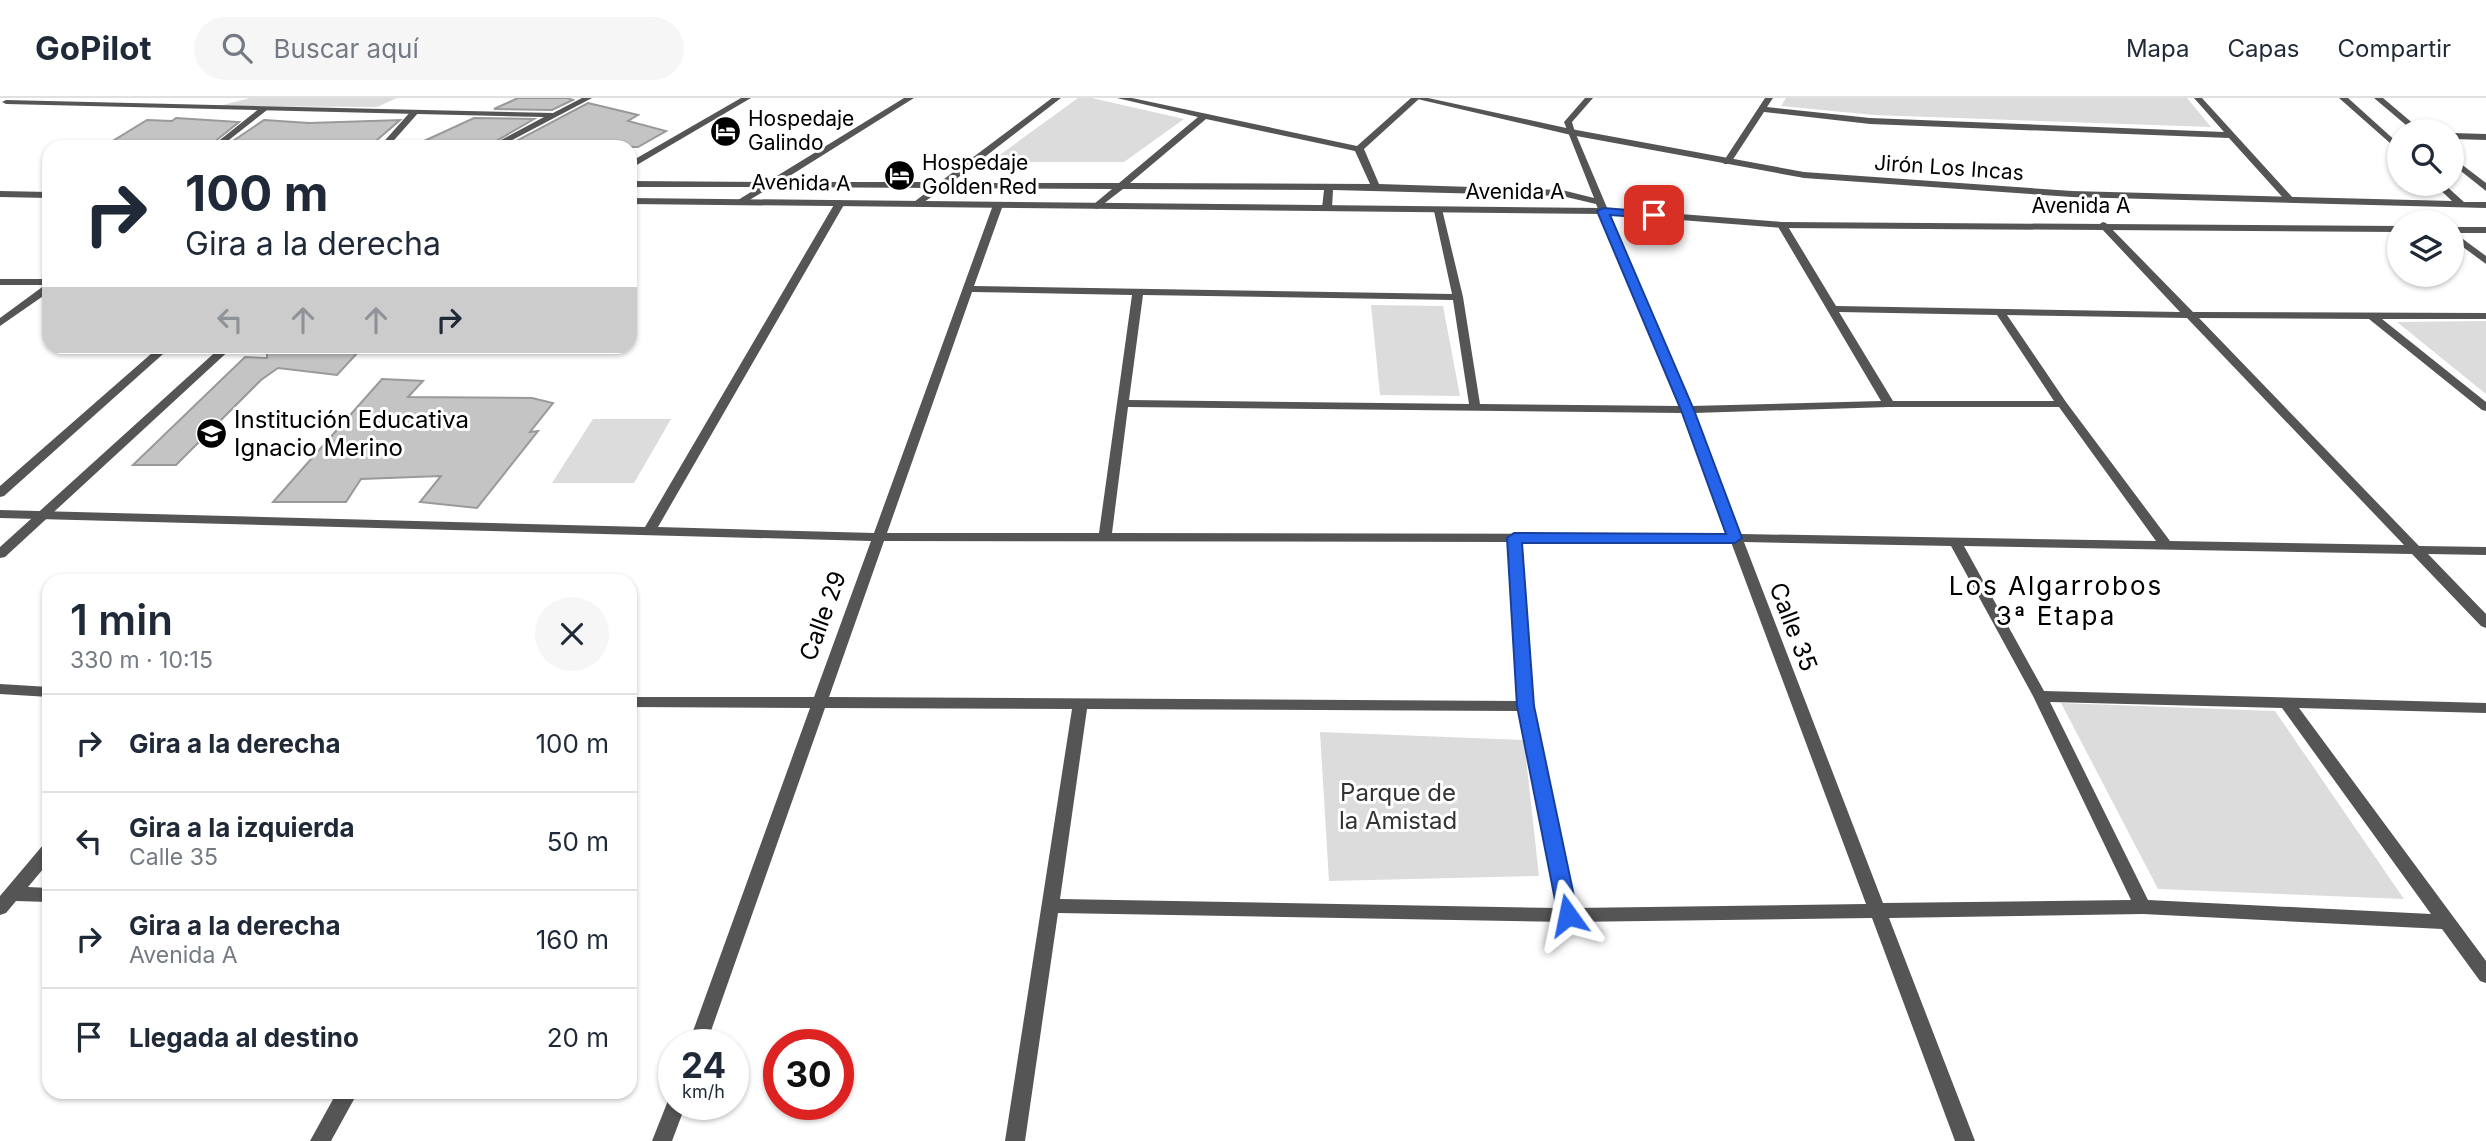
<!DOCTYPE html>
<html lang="es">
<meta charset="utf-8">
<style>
:root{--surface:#fff;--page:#f6f6f7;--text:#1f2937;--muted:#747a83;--line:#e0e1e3}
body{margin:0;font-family:Inter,sans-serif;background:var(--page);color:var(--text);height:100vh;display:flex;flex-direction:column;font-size:26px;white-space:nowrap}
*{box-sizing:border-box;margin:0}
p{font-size:23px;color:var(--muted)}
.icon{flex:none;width:38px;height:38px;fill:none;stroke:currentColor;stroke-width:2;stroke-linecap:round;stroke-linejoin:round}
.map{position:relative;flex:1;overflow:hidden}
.side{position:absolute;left:42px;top:476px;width:595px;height:525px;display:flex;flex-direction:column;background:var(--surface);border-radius:21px;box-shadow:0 2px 5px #0004}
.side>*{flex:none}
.hud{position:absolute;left:42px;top:42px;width:595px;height:214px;border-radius:21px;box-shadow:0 2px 5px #0004;background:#fff;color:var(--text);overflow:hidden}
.fabs{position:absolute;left:2387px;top:21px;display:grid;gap:14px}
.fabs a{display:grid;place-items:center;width:77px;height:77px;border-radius:50%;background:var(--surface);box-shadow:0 2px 5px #0004;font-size:35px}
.speed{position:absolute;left:658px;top:931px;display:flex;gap:14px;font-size:35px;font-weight:700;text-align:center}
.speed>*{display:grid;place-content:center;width:91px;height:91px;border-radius:50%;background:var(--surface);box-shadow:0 2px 5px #0004;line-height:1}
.speed small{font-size:18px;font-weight:400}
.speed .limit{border:10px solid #d22;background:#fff;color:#111}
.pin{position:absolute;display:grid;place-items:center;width:60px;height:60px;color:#fff;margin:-30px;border-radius:14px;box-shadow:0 4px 10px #0006}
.me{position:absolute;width:77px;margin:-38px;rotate:348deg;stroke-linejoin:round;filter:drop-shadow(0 0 5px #0008)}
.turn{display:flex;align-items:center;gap:24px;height:147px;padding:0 28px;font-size:32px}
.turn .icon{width:91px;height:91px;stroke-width:2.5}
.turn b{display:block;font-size:49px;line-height:60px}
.lanes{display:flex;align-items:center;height:66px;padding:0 28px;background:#0003;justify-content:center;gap:35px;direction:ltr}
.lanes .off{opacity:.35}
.round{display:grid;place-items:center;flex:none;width:74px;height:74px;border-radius:37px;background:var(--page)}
.summary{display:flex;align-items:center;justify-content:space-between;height:119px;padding:0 28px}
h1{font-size:42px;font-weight:600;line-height:52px}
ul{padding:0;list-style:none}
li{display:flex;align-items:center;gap:21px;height:98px;padding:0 28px;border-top:2px solid var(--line)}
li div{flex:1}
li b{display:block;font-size:26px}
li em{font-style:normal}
header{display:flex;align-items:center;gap:42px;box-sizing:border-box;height:98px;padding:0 35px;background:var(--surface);border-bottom:2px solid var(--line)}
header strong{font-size:33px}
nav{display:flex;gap:38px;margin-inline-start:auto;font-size:24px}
.search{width:490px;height:63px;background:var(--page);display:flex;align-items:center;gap:18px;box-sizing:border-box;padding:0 24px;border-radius:38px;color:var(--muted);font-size:26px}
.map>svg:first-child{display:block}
</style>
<header>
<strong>GoPilot</strong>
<div class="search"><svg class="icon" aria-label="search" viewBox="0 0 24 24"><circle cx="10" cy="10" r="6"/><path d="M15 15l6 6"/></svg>Buscar aquí</div>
<nav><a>Mapa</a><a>Capas</a><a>Compartir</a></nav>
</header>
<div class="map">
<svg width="2486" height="1043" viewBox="0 0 2486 1043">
<rect width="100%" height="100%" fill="#fff"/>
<g fill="#dcdcdc">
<path d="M 250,0 L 397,0 L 377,9 L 219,8 Z"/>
<path d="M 1078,0 L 1092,0 L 1184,21 L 1124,64 L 990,64 Z"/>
<path d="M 1786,0 L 2187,0 L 2211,29 L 1874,17 L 1781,8 Z"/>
<path d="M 1371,207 L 1443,208 L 1460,298 L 1380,297 Z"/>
<path d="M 2486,223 L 2486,296 L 2397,224 Z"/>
<path d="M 593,321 L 671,321 L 634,385 L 552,385 Z"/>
<path d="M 2061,605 L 2275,613 L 2404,801 L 2158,791 Z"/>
<path d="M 1320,634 L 1524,642 L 1539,778 L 1329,783 Z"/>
</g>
<g fill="#c4c4c4" stroke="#999" stroke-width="2">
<path d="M 518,0 L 567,0 L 573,2 L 552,12 L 494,11 Z"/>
<path d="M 588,5 L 638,17 L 628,23 L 666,33 L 638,49 L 505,49 Z"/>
<path d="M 176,20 L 239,24 L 208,49 L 103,49 L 147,22 L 172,23 Z"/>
<path d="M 474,20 L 534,21 L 486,49 L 411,49 Z"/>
<path d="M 264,22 L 309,25 L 400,22 L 369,49 L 224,49 Z"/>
<path d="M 360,252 L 337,277 L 278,270 L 261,282 L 176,367 L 133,367 L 245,259 L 267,260 L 267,253 Z"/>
<path d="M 382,281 L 423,283 L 408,299 L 532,300 L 553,305 L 530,334 L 538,333 L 477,410 L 420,404 L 441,378 L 361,381 L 346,404 L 273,404 Z"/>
</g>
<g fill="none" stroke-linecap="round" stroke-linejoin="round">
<g fill="#555" fill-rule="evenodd">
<path d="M 260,10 L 267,12 L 220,49 L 211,49 Z"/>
<path d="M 412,12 L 419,14 L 388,49 L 379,49 Z"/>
</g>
<g fill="#555" fill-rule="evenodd">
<path d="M 582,0 L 592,0 L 499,49 L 488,49 L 544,19 L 6,6 L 2,4 L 6,2 L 553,15 Z"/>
<path d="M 741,0 L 751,0 L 630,71 L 630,64 Z"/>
<path d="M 904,0 L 914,0 L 780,84 L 940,84 L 1052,0 L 1061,0 L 951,85 L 1119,85 L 1198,19 L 1117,0 L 1132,0 L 1357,48 L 1411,0 L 1420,0 L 1364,51 L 1379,86 L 1562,92 L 1594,100 L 1564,24 L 1585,0 L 1593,0 L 1572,24 L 1575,34 L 1691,308 L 1881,303 L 1777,127 L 1782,124 L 1787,127 L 1836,208 L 2180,214 L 2100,129 L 2098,127 L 2103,124 L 2106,125 L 2193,214 L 2486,215 L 2486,221 L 2382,221 L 2486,304 L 2486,313 L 2482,312 L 2369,221 L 2199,220 L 2419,448 L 2486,449 L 2486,457 L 2428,456 L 2486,516 L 2486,530 L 2481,528 L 2412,456 L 1964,448 L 2044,593 L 2486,605 L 2486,615 L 2299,610 L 2486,863 L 2486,885 L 2480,883 L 2442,831 L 2143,816 L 1889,820 L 1975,1043 L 1955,1043 L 1872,820 L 1568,824 L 1058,815 L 1025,1043 L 1005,1043 L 1072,611 L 825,610 L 706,947 L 688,947 L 810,610 L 630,609 L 630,599 L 814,599 L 871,443 L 0,420 L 0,412 L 645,429 L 835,105 L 840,102 L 845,105 L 658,429 L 874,435 L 993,107 L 998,104 L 1003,107 L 974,188 L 1452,196 L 1434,113 L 1442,111 L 1463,199 L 1480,306 L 1680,308 L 1596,106 L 1562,98 L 1333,92 L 1332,110 L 1327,113 L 1322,110 L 1324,92 L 1123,91 L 1097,111 L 1094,110 L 1094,106 L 1112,91 L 944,90 L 917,109 L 912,106 L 914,104 L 932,90 L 771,89 L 741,107 L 736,104 L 738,102 L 759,89 L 630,89 L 630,83 L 767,84 ZM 1206,21 L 1355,53 L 1370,86 L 1130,85 ZM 972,194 L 1132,197 L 1099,435 L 887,435 ZM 1143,197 L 1453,202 L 1469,306 L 1129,302 ZM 1839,214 L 1997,217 L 2054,303 L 1893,303 ZM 2007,217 L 2187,220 L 2404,447 L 2170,443 L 2066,304 ZM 1128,309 L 1682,315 L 1728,436 L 1112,435 ZM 1889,309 L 2059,309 L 2156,443 L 1741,436 L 1694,315 ZM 884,443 L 1508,444 L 1517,603 L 829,599 ZM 1521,444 L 1731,444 L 1866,806 L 1575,810 L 1532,608 ZM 1744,444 L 1951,448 L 2033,598 L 2131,802 L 1883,805 ZM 2050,604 L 2282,610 L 2431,816 L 2148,802 ZM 1087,611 L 1519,613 L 1558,810 L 1060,801 Z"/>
<path d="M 1765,0 L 1773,0 L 1767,9 L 1870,20 L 2224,34 L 2194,0 L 2202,0 L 2293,100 L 2285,102 L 2229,40 L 1870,26 L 1764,14 L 1730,66 L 1724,66 L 1723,64 Z"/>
<path d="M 2452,35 L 2486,36 L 2486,42 L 2452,41 Z"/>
<path d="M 2452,133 L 2486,158 L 2486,166 L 2452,141 Z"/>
<path d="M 0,181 L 49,181 L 49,194 L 0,228 L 0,220 L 45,187 L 0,187 Z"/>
<path d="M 0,586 L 49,589 L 49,599 L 0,596 Z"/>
<path d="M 49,745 L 49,764 L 28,789 L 49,790 L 49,804 L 16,803 L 6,815 L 0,817 L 0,798 L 43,747 Z"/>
<path d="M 337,994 L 358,994 L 331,1043 L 310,1043 Z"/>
<path d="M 674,998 L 674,1006 L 686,1006 L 672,1043 L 652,1043 L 669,1000 Z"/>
</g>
<g fill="#555" fill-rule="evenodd">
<path d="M 1413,0 L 1428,0 L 1571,31 L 1804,74 L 2072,93 L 2452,103 L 2434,86 L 2444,86 L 2464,104 L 2486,104 L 2486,110 L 2072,99 L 1804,80 L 1571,37 Z"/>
<path d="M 2339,0 L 2348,0 L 2399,46 L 2399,53 Z"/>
<path d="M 2374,0 L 2383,0 L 2422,33 L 2413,33 Z"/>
<path d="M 2452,59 L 2486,85 L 2486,93 L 2452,66 Z"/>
<path d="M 0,93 L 49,94 L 49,100 L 0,99 Z"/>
<path d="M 630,100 L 1603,110 L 1782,124 L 2399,128 L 2399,134 L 1782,130 L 1603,116 L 630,106 Z"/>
<rect x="2452" y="129" width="34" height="6"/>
<path d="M 160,248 L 172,248 L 4,398 L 0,399 L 0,388 Z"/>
<path d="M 222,248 L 234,248 L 5,459 L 0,460 L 0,449 Z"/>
</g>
</g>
<path fill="#2563eb" stroke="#184099" stroke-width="2" d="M 1603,110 L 1654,114 L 1659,117 L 1654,120 L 1610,117 L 1694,312 L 1742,440 L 1735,445 L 1522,445 L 1534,608 L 1578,817 L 1575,822 L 1561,822 L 1558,817 L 1517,608 L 1507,440 L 1514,435 L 1726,436 L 1681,312 L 1597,113 Z"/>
<defs>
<symbol id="hotel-disc" viewBox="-11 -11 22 22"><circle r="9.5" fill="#000" stroke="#fff"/><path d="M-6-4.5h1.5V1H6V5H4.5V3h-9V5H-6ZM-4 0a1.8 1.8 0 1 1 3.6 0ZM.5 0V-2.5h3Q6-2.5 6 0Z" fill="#fff"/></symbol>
<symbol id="school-disc" viewBox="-11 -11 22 22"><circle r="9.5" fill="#000" stroke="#fff"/><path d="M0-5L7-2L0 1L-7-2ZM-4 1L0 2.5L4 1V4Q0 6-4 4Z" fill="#fff"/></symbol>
</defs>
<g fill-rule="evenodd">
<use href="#hotel-disc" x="708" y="16" width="35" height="35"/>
<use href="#hotel-disc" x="882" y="60" width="35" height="35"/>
<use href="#school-disc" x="194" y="318" width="35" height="35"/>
</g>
<g text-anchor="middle" stroke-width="6" stroke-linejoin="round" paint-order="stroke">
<g font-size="21" fill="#000" stroke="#fff" text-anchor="start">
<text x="748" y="28">Hospedaje<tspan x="748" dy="24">Galindo</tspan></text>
<text x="922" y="72">Hospedaje<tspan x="922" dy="24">Golden Red</tspan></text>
</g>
<g font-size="21" fill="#000" stroke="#fff">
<text transform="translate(1949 70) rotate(4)" y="7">Jirón Los Incas</text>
<text transform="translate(801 85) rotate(1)" y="7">Avenida A</text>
<text x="1515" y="101">Avenida A</text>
<text x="2081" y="115">Avenida A</text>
</g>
<g font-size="24" fill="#000" stroke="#fff" text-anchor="start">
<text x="234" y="330">Institución Educativa<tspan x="234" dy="28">Ignacio Merino</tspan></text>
</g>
<g font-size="24" fill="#000" stroke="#fff">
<text transform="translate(823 518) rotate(-70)" y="8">Calle 29</text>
<text transform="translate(1793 529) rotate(69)" y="8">Calle 35</text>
</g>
<g font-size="24" fill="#333" stroke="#fff">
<text x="1398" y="703">Parque de<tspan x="1398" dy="28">la Amistad</tspan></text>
</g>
<g font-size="26" letter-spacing="2" fill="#000" stroke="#fff">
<text x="2056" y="497">Los Algarrobos<tspan x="2056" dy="30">3ª Etapa</tspan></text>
</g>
</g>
</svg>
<div class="fabs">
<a><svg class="icon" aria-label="search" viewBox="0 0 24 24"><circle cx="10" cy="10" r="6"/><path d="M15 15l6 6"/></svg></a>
<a><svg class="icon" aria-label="layers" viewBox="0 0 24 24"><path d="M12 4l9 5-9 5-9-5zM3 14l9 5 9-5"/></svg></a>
</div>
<div class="speed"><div>24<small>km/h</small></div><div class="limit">30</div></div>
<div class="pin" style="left:1654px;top:117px;background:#d93025"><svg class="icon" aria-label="arrive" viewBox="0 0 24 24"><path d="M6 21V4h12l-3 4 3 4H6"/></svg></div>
<svg class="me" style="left:1568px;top:817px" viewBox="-20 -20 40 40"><path d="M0-17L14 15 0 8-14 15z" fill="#2563eb" stroke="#fff" stroke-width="4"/></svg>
<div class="hud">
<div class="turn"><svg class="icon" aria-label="right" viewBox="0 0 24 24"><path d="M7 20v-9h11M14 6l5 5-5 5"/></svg><div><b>100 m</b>Gira a la derecha</div></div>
<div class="lanes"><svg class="icon off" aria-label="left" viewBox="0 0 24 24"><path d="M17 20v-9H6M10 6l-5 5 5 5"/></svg><svg class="icon off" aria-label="ahead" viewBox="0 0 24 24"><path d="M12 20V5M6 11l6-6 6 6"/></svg><svg class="icon off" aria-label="ahead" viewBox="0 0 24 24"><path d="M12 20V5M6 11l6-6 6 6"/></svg><svg class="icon" aria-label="right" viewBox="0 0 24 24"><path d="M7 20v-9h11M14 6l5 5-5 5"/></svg></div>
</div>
<section class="side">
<div class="summary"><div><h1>1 min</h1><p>330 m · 10:15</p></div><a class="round"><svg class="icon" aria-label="close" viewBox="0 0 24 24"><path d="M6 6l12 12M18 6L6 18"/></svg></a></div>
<ul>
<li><svg class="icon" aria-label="right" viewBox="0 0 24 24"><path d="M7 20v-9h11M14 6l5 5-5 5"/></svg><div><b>Gira a la derecha</b></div><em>100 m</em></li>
<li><svg class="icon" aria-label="left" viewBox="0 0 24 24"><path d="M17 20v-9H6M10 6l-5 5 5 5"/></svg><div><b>Gira a la izquierda</b><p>Calle 35</p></div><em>50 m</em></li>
<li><svg class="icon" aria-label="right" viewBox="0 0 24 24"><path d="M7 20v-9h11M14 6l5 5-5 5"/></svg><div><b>Gira a la derecha</b><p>Avenida A</p></div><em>160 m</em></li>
<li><svg class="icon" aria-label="arrive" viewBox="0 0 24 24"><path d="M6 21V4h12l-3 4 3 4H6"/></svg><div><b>Llegada al destino</b></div><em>20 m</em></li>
</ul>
</section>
</div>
